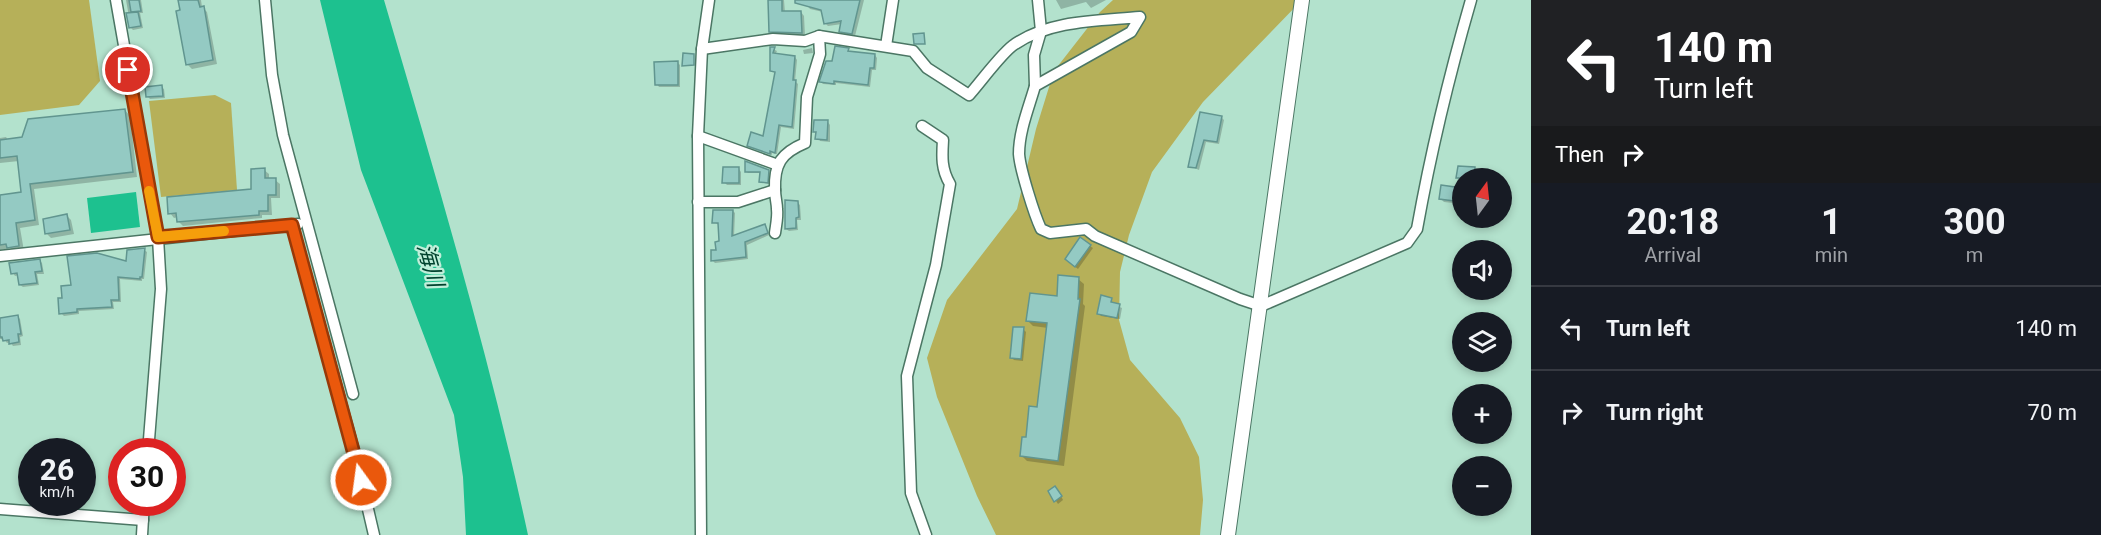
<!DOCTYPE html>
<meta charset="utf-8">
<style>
:root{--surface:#171b24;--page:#20242c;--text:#f1f3f6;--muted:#9ea1a6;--line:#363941}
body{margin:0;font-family:Roboto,"Noto Sans JP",sans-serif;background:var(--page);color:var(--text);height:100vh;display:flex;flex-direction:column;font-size:22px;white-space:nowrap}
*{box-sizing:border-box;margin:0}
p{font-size:20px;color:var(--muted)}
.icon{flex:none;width:33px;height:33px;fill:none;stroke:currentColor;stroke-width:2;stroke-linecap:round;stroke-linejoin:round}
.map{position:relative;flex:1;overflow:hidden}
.details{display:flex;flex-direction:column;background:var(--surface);width:570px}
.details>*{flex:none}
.top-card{background:#202124;color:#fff;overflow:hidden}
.needle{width:39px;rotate:15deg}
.fabs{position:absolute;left:1452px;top:168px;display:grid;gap:12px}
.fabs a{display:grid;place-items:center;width:60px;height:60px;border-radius:50%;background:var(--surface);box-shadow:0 3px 9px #0003;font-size:30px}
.speed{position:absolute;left:18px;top:438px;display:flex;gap:12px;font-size:30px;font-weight:700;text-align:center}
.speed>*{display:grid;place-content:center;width:78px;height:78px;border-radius:50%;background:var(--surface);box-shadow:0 3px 9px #0003;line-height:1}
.speed small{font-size:15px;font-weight:400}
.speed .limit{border:9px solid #d22;background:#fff;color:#111}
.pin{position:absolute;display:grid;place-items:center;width:51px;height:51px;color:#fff;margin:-26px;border:3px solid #fff;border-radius:50%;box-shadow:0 2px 6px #0007}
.me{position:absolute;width:66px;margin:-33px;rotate:346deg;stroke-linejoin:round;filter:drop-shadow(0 0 4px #0008)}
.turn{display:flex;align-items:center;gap:21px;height:126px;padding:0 24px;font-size:27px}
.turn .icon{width:78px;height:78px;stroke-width:2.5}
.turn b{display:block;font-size:42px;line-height:51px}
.then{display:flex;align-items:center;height:57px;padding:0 24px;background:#0003;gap:12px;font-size:22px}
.eta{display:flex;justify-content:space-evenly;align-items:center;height:102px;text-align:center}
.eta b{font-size:36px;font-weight:700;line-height:42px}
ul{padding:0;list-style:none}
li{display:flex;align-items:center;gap:18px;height:84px;padding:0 24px;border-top:2px solid var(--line)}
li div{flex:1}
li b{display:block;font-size:22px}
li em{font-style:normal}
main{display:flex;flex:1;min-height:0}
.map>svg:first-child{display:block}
</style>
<main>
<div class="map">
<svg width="1531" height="535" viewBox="0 0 1531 535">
<rect width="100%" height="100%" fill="#b3e2cd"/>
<g fill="#b6b059">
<path d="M 0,0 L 89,0 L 100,81 L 79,105 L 0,115 Z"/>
<path d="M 1113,0 L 1302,0 L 1203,102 L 1152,172 L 1129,235 L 1120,272 L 1119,320 L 1130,360 L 1180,418 L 1199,457 L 1203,500 L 1200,535 L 996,535 L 977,496 L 937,397 L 927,358 L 947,300 L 1017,209 L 1036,129 L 1054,71 L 1100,12 Z"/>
<path d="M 215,95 L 231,103 L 237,190 L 161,197 L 149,101 Z"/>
</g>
<g fill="#1dc18f">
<path d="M 320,0 L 384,0 C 436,177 489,354 528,535 L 466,535 L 463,477 L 454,415 L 361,170 Z"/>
<path d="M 136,192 L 140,227 L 91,233 L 87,198 Z"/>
</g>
<g fill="#0003">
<path d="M 126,0 L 141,0 L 143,13 L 140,13 L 143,28 L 133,30 L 131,28 Z"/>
<path d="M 179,0 L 201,0 L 202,7 L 207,12 L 217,64 L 192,69 L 187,64 Z"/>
<path d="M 770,0 L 784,0 L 785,13 L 801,12 L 804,16 L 805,36 L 774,35 L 771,31 Z"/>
<path d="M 808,0 L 864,0 L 855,36 L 844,34 L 840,31 L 842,24 L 828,26 L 825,23 L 823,12 L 810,9 L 807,5 Z"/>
<path d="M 1056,0 L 1106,0 L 1091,8 L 1086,2 L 1061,9 Z"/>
<path d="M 771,48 L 777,51 L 775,55 L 795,57 L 797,60 L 795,81 L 798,84 L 794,129 L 781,127 L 777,154 L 772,153 L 772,155 L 749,145 L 765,138 L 776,73 L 771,71 Z"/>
<path d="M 812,48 L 813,53 L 804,54 L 803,50 Z"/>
<path d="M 848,50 L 851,53 L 875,55 L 877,58 L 876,70 L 872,70 L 870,87 L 836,83 L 836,85 L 823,84 L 821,82 Z"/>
<path d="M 678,63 L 680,65 L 680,87 L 659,87 L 657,84 Z"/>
<path d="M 161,87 L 164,89 L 165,98 L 150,99 L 148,97 Z"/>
<path d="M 125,110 L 130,116 L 137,177 L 34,189 L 39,225 L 20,228 L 24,251 L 14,252 L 10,248 L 0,250 L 0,196 L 23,193 L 19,161 L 0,163 L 0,138 L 6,137 L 8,140 L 23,138 Z"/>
<path d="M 1201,114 L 1221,117 L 1224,120 L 1219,144 L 1206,142 L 1199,170 L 1190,166 Z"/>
<path d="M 828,122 L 830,125 L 830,142 L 820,141 L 815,131 Z"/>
<path d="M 1459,167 L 1475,169 L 1477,171 L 1477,178 L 1462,178 L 1462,204 L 1444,202 L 1441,199 L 1457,189 Z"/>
<path d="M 739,169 L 741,172 L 741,185 L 727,185 L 724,182 Z"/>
<path d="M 264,170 L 269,174 L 269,180 L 275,180 L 280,184 L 280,198 L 271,198 L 272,215 L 262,215 L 262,218 L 183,226 L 179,222 L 178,217 L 174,218 L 170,213 L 253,190 Z"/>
<path d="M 746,171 L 768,171 L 770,173 L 769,184 L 760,182 L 761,173 L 748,173 Z"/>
<path d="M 797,202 L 800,205 L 801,220 L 797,220 L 798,230 L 789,231 L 786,229 Z"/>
<path d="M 733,211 L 735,213 L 734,237 L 764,226 L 769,235 L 747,245 L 748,259 L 715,263 L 712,260 L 721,242 L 719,225 L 714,222 Z"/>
<path d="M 67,216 L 71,220 L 74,234 L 51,238 L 47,234 Z"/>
<path d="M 1090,246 L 1093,248 L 1078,269 L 1069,262 Z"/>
<path d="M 144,250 L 147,252 L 144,279 L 142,279 L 142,281 L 120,279 L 121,302 L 113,302 L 114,309 L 79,311 L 79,314 L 64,316 L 61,313 L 64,299 L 72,287 L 127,263 Z"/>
<path d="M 40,261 L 42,263 L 44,274 L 37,274 L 39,285 L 23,287 L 20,285 L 19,275 L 15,276 L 13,273 Z"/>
<path d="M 1078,279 L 1084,284 L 1083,304 L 1085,306 L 1064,466 L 1027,461 L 1021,455 L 1038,408 L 1048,328 L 1033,326 L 1028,321 L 1058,298 Z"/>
<path d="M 1111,299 L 1113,304 L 1122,308 L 1120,319 L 1101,316 L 1099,313 Z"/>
<path d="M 18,317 L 20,319 L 23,336 L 20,337 L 21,345 L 13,346 L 10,342 L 7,343 L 4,339 L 0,339 L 0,320 Z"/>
<path d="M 1023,329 L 1026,332 L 1023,361 L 1014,360 L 1012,358 Z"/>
<path d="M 1058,490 L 1063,500 L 1058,504 L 1050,492 Z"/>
</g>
<g fill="#94cac3" stroke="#61958f" stroke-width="1.5">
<path d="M 129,0 L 139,0 L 141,11 L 131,12 Z"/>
<path d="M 178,0 L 198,0 L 200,7 L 204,6 L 213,60 L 186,65 L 176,11 L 180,10 Z"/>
<path d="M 768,0 L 782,0 L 782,11 L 801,11 L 802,33 L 769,32 Z"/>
<path d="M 795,0 L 860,0 L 852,34 L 839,32 L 841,21 L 824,24 L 821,10 L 795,3 Z"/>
<path d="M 138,12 L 141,26 L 129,28 L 126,13 Z"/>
<path d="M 924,33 L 925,44 L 914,44 L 913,34 Z"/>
<path d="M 835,46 L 849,48 L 848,51 L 875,54 L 874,68 L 870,68 L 868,85 L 834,81 L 834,84 L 819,82 L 826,61 L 832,61 Z"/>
<path d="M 770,47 L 775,47 L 773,53 L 795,56 L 793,80 L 796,80 L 792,127 L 779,125 L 775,153 L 770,151 L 770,154 L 747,146 L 751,132 L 763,136 L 775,72 L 770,71 Z"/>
<path d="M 683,53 L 694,54 L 694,65 L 682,66 Z"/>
<path d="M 678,61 L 678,85 L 655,85 L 654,62 Z"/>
<path d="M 162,85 L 163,96 L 146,97 L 145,87 Z"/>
<path d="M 125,109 L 133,172 L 30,184 L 35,220 L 16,223 L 19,246 L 7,248 L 6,244 L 0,245 L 0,195 L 21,192 L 17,156 L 0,158 L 0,140 L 22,137 L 28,119 Z"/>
<path d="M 1200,112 L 1222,116 L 1217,142 L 1204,140 L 1196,168 L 1188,167 Z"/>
<path d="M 814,120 L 828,120 L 827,140 L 815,139 L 816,132 L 813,132 Z"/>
<path d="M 745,161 L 769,170 L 768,183 L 759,182 L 760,172 L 745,172 Z"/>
<path d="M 1458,166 L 1475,167 L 1474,178 L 1456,178 Z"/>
<path d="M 723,167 L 739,167 L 739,183 L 722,183 Z"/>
<path d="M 265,168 L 265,178 L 276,178 L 276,195 L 268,195 L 268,211 L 259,211 L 259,215 L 177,222 L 176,213 L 168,214 L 167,197 L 251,189 L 251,169 Z"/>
<path d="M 1441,185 L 1462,188 L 1462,202 L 1439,199 Z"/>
<path d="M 785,200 L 798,201 L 799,217 L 796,218 L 796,228 L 785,229 Z"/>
<path d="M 713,210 L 733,210 L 732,236 L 765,224 L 768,233 L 745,242 L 746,257 L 711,261 L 711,250 L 716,250 L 715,242 L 719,241 L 718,223 L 712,223 Z"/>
<path d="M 67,214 L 70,230 L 45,234 L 43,219 Z"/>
<path d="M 1080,237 L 1091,245 L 1075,267 L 1065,259 Z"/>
<path d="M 145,248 L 142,277 L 140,277 L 140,279 L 118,277 L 119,300 L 111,300 L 112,307 L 77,309 L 77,312 L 59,314 L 58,298 L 62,298 L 61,286 L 71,285 L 67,256 L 97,253 L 126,261 L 127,250 Z"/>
<path d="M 40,259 L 42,271 L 35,272 L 37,283 L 19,285 L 17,273 L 11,274 L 9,263 Z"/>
<path d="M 1058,275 L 1079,277 L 1078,299 L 1080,299 L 1058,461 L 1020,456 L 1022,437 L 1026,437 L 1029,406 L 1037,407 L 1047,323 L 1026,321 L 1030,293 L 1057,296 Z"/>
<path d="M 1101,295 L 1112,298 L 1111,302 L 1120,304 L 1117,318 L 1097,314 Z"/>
<path d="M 18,315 L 21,334 L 18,334 L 19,342 L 9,344 L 9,340 L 3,341 L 2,337 L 0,337 L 0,318 Z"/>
<path d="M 1013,327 L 1024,327 L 1021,359 L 1010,358 Z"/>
<path d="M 1055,486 L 1062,496 L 1054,502 L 1048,491 Z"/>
</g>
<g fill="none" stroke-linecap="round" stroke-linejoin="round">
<defs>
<g id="street">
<path d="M 116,0 L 158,238 L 161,289 L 148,452"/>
<path d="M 265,0 L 272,75 L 283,135 L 353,394"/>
<path d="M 886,46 L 893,0"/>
<path d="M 702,49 L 773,39 L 805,41 L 819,36 L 913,51 L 927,68 L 969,95 C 980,83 1003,51 1015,44 C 1051,20 1098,21 1140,17 L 1131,32 L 1035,86 C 1029,107 1019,131 1019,154 C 1020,169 1034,214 1041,229 L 1050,233 L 1086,229 L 1095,236 L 1240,299 L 1261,306 L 1407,243 L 1417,229 C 1431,151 1449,76 1471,0"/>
<path d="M 1035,86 L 1034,55 L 1041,31 L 1038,0"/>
<path d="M 922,126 L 943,140 C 942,156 941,169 950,184 L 936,265 L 907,376 L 911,493 L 926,535"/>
<path d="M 698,136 L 778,165"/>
<path d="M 698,202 L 738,202 L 775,190"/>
<path d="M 292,225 L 357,462 L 374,535"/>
<path d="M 775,233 C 776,225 778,217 777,209 C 777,203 775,197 775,190 C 774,164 781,153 805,143 L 807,97 L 820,54 L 819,36"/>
<path d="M 0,256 L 298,224"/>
<path d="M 0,509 L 143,520"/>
<path d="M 142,535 L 144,502"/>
<path d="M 701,535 L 698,136 L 702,49 L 709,0"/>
</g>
<path id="secondary" d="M 1228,535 L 1302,0"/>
</defs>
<use href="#street" stroke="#4b7664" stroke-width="13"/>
<use href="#secondary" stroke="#4b7664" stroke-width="16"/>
<use href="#street" stroke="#fff" stroke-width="10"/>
<use href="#secondary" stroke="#fff" stroke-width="14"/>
</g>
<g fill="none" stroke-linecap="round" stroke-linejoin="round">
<defs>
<path id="route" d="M 128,70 L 158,237 L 292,225 L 361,480"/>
</defs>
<use href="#route" stroke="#983908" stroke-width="15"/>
<use href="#route" stroke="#ea580c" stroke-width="10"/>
<path stroke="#f59e0b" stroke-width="10" d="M 149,191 L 158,237 L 224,231"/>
</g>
<g text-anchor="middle" stroke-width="4.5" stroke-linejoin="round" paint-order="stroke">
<g font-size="22" font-style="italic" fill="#00422e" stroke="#c0efda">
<text transform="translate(431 265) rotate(74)" y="8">海川</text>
</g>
</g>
</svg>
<div class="fabs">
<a><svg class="needle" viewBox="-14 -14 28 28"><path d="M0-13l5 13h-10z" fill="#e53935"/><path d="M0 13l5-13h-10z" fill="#9ea1a6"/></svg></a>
<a><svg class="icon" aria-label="sound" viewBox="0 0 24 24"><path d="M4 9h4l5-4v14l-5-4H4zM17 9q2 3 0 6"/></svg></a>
<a><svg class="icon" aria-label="layers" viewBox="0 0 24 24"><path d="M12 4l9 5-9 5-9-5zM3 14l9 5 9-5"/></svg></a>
<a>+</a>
<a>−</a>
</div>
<div class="speed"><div>26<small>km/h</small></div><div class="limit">30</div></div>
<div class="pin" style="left:128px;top:70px;background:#d93025"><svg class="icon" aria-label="arrive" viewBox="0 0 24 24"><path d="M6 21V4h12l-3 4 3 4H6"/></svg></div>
<svg class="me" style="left:361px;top:480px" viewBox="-20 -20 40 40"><circle r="17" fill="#ea580c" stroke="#fff" stroke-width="3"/><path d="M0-11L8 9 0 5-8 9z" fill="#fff"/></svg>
</div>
<section class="details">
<div class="top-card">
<div class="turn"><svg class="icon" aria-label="left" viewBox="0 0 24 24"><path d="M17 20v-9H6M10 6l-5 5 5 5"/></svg><div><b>140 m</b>Turn left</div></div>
<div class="then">Then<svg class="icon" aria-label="right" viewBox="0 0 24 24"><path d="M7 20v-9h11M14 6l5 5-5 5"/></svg></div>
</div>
<div class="eta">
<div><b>20:18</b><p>Arrival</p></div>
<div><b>1</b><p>min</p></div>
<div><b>300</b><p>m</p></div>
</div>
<ul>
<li><svg class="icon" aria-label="left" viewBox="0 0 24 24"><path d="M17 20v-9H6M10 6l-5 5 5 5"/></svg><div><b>Turn left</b></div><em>140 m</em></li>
<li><svg class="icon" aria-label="right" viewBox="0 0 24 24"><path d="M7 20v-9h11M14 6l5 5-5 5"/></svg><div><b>Turn right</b></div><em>70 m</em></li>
</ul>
</section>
</main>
